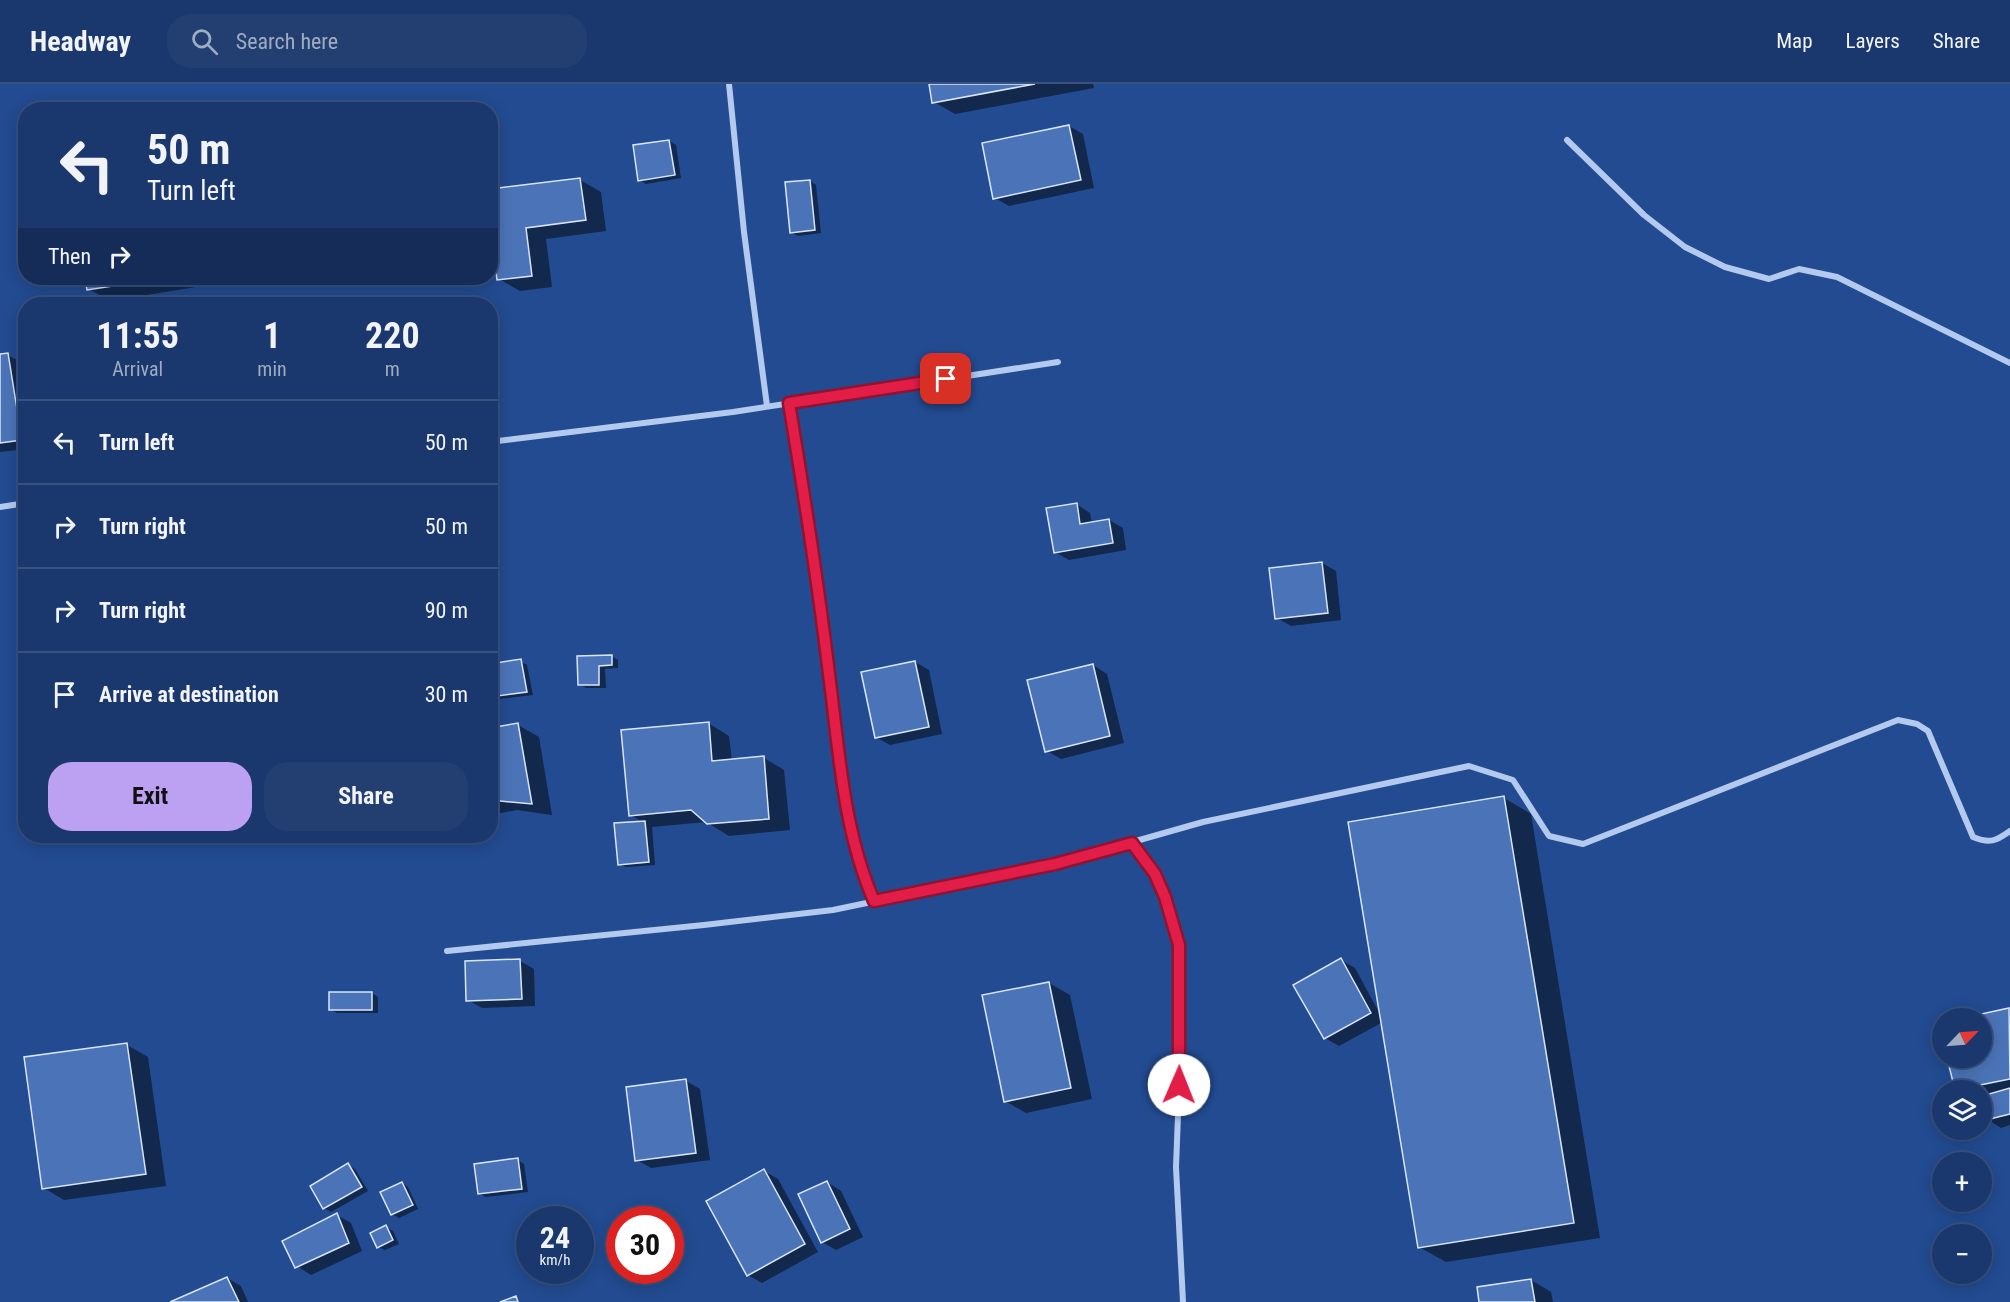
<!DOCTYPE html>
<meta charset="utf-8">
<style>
:root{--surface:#1a386d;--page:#233f72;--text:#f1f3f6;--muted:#9facc2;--line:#385280;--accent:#bca0f2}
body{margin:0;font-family:"Roboto Condensed",sans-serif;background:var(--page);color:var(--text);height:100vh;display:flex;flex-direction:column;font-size:22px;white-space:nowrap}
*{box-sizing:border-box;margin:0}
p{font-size:20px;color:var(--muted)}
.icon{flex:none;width:33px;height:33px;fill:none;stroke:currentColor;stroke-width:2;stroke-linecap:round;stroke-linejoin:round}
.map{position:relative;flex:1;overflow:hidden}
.panel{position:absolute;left:18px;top:213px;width:480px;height:546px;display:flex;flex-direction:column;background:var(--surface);border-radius:24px;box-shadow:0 3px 15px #0003,0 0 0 2px var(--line)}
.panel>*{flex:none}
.banner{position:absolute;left:18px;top:18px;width:480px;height:183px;border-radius:24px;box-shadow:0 3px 15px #0003,0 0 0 2px var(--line);background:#1a386d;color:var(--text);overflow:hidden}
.needle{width:39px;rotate:65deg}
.controls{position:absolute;left:1932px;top:924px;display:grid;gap:12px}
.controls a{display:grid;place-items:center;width:60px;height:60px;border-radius:50%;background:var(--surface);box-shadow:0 3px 15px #0003,0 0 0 2px var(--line);font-size:30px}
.speed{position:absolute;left:516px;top:1122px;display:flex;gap:12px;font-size:30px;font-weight:700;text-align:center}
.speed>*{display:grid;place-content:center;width:78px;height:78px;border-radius:50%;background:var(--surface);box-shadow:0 3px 15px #0003,0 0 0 2px var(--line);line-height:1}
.speed small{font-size:15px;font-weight:400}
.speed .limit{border:9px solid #d22;background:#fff;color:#111}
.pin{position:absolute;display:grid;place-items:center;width:51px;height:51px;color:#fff;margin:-26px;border-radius:12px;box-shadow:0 3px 9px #0006}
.me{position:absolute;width:66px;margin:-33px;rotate:1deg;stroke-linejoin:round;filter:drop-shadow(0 0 4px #0008)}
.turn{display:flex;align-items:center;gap:21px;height:126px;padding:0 30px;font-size:27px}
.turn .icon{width:78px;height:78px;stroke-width:2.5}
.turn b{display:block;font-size:42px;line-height:51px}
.then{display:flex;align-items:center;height:57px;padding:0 30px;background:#0003;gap:12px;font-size:22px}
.eta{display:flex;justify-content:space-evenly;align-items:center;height:102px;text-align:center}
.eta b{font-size:36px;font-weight:700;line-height:42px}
.button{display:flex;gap:12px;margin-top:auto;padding:12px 30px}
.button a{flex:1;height:69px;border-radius:24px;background:var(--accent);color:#111;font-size:24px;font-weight:700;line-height:69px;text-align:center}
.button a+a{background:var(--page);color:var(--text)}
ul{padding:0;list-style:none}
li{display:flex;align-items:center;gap:18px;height:84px;padding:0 30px;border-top:2px solid var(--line)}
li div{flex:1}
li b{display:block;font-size:22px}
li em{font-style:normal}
header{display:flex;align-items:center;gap:36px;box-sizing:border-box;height:84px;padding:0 30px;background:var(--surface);border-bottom:2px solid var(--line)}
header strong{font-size:28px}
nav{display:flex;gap:33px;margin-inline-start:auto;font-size:21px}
.search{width:420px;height:54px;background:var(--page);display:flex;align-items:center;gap:15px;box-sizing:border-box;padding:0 21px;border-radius:24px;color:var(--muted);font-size:22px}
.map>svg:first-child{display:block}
</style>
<header>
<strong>Headway</strong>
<div class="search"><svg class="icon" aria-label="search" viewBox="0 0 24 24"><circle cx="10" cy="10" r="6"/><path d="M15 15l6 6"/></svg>Search here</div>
<nav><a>Map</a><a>Layers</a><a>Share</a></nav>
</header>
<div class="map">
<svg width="2010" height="1218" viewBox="0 0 2010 1218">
<rect width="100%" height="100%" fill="#224b91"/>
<g fill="#0007">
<path d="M 930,0 L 1093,0 L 1094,4 L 955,30 L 934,18 Z"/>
<path d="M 1069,42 L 1083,50 L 1094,104 L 1009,122 L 995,114 Z"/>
<path d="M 669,57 L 676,61 L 681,94 L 646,100 L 640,96 Z"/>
<path d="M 490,86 L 501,105 L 580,96 L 601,108 L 606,147 L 546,155 L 552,203 L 520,207 L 499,195 L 490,133 Z"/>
<path d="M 810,97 L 816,101 L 821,149 L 798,152 L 791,148 Z"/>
<path d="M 87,194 L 195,194 L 196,203 L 110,217 L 89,205 Z"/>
<path d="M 8,271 L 22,279 L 26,302 L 26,365 L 0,368 L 0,272 Z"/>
<path d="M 1076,420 L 1090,429 L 1092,439 L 1109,436 L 1123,444 L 1126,466 L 1069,476 L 1055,468 Z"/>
<path d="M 1322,479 L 1336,487 L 1341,536 L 1291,542 L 1277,534 Z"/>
<path d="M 611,572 L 618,576 L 618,584 L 605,585 L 606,604 L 586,604 L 579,600 L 578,573 Z"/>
<path d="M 520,577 L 527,581 L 533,611 L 490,616 L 490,581 Z"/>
<path d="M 915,578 L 929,586 L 942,650 L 890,661 L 876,653 Z"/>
<path d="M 1093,581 L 1107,590 L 1124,659 L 1061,675 L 1047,667 Z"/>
<path d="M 708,639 L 729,652 L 732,677 L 764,674 L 784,686 L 790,746 L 729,752 L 706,738 L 652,743 L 655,781 L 626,783 L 619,780 L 644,739 L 631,731 Z"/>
<path d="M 518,641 L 539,653 L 552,731 L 517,726 L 490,731 L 490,646 Z"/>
<path d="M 1504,714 L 1531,730 L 1600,1154 L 1446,1178 L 1419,1163 L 1383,938 L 1339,962 L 1325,954 L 1341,876 L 1355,884 L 1381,932 Z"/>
<path d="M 520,877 L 534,885 L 535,922 L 482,924 L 468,916 Z"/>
<path d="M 1049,899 L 1070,911 L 1092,1015 L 1026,1029 L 1005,1017 Z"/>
<path d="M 372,909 L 378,913 L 378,929 L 337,929 L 330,925 Z"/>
<path d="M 2010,926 L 2010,1041 L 2001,1044 L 1987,1035 L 1982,1015 L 1982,1006 L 1956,1006 L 1949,974 L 1982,974 L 1982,934 L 1970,934 Z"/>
<path d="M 127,961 L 148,973 L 166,1102 L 64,1116 L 44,1104 Z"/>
<path d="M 686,997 L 700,1005 L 710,1076 L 651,1084 L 637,1076 Z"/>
<path d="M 518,1076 L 524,1080 L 528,1108 L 486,1113 L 479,1109 Z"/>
<path d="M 348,1081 L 355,1085 L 368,1107 L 331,1128 L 324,1124 L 312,1102 Z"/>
<path d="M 764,1087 L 778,1095 L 818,1168 L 762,1199 L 748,1191 Z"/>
<path d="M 827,1098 L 841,1107 L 863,1153 L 836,1166 L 822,1158 Z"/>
<path d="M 402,1099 L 408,1103 L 418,1125 L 399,1134 L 392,1130 Z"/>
<path d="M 337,1131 L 351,1139 L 362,1167 L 311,1191 L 297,1182 Z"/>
<path d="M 386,1143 L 393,1147 L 399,1160 L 385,1166 L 378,1163 Z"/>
<path d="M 227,1194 L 241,1202 L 248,1218 L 173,1218 Z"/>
<path d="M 1531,1196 L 1551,1208 L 1553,1218 L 1481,1218 Z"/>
</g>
<g fill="#4b74b8" stroke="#d9e5f9" stroke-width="1.5">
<path d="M 929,0 L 1035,0 L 932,19 Z"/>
<path d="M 1069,41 L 1081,96 L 993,115 L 982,59 Z"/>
<path d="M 669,56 L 675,91 L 638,97 L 633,61 Z"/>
<path d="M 580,94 L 586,136 L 526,144 L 532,192 L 497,196 L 490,144 L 490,105 Z"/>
<path d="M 810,96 L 815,146 L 790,149 L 785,98 Z"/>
<path d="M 85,194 L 166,194 L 87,206 Z"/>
<path d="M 8,269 L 22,356 L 0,359 L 0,270 Z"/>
<path d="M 1077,419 L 1080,440 L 1109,435 L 1113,459 L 1054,469 L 1046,424 Z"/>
<path d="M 1322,478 L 1328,529 L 1275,535 L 1269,484 Z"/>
<path d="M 612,571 L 612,581 L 599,582 L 599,601 L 578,601 L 577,572 Z"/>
<path d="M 521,575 L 527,608 L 490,613 L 490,580 Z"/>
<path d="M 915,577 L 929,643 L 875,654 L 861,588 Z"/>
<path d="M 1093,580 L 1110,652 L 1045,668 L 1027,596 Z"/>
<path d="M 709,638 L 712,677 L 764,672 L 769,735 L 707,740 L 691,726 L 629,732 L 621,646 Z"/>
<path d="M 518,639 L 532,720 L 490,716 L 490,644 Z"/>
<path d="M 1504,712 L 1574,1139 L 1418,1164 L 1348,738 Z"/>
<path d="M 645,737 L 649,778 L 618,781 L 614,739 Z"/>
<path d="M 1341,874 L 1371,929 L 1324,955 L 1293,901 Z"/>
<path d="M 520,875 L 522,915 L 466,917 L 465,877 Z"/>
<path d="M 1049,898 L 1071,1004 L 1004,1018 L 982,911 Z"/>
<rect x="329" y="908" width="43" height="18"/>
<path d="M 2009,924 L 2010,995 L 1955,1006 L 1947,974 L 1982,974 L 1982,934 L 1963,934 Z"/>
<path d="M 127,959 L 146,1090 L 42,1105 L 24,973 Z"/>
<path d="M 686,995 L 696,1069 L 635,1077 L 626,1003 Z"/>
<path d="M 2010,1004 L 2010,1030 L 1986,1036 L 1982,1021 L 1982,1012 Z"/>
<path d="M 518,1074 L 522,1105 L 478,1110 L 474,1080 Z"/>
<path d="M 348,1079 L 362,1103 L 323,1125 L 310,1102 Z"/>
<path d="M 764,1085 L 805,1160 L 747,1192 L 706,1117 Z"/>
<path d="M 827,1097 L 850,1145 L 821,1159 L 798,1110 Z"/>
<path d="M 402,1098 L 413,1121 L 391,1131 L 380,1108 Z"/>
<path d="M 337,1129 L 349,1159 L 295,1184 L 282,1157 Z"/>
<path d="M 386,1141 L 393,1156 L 377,1164 L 370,1149 Z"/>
<path d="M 227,1193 L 239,1218 L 170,1218 Z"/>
<path d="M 1531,1195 L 1535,1218 L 1479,1218 L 1477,1203 Z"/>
<path d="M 516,1212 L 518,1218 L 500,1218 Z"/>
</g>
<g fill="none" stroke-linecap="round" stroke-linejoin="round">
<g stroke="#b3c9ed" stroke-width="6">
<path d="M 729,0 L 744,148 L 767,322"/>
<path d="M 1567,56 L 1644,131 L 1685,163 L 1725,183 L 1769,195 L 1799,185 L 1837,193 L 2010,279"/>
<path d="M 790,319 C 802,403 816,487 827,572 C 837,654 842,740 874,817"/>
<path d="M 490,358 L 733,328 L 1058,278"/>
<path d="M 0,423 L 26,419"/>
<path d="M 1133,759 L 1155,790 L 1165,813 L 1179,861 L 1180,980 L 1176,1083 L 1183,1218"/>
<path d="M 447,867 L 704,841 L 833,826 L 1055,780 L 1203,738 L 1469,682 L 1513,696 L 1549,752 L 1583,760 L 1898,636 L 1917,640 L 1928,647 L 1973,753 C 1990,760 1996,757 2010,747"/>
</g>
</g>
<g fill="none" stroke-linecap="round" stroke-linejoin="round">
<defs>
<path id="route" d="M 946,295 L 789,319 C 804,409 818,499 829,590 C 839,666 843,746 874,817 L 1055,780 L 1132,759 L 1155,790 L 1165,813 L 1179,861 L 1179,1001"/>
</defs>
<use href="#route" stroke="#92132f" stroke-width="15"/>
<use href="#route" stroke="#e11d48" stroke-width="10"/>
</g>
</svg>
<div class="controls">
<a><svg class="needle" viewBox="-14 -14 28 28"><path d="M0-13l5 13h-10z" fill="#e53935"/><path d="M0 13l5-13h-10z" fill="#9facc2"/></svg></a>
<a><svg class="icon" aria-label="layers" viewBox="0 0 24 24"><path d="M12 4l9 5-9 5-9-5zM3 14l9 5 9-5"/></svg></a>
<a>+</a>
<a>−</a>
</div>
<div class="speed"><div>24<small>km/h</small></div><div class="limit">30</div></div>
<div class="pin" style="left:946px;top:295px;background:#d93025"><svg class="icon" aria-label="arrive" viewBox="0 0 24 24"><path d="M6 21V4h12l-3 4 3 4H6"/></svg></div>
<svg class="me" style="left:1179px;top:1001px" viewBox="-20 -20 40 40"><circle r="19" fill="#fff"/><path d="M0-13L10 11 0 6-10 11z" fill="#e11d48"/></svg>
<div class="banner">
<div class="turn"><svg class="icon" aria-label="left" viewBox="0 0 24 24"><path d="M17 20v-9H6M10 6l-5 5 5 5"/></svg><div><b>50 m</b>Turn left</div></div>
<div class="then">Then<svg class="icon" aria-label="right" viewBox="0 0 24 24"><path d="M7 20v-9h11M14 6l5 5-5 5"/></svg></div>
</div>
<section class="panel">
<div class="eta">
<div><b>11:55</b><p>Arrival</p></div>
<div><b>1</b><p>min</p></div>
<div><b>220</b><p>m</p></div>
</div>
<ul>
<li><svg class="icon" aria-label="left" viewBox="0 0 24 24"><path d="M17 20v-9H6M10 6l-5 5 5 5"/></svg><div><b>Turn left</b></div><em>50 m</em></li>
<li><svg class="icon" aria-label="right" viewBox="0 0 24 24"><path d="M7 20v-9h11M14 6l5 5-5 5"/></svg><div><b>Turn right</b></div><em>50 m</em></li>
<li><svg class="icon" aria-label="right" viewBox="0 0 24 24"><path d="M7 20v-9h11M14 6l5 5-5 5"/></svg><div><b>Turn right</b></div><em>90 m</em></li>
<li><svg class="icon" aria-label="arrive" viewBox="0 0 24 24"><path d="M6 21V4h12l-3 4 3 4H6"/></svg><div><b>Arrive at destination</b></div><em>30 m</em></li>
</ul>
<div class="button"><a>Exit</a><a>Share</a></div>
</section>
</div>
